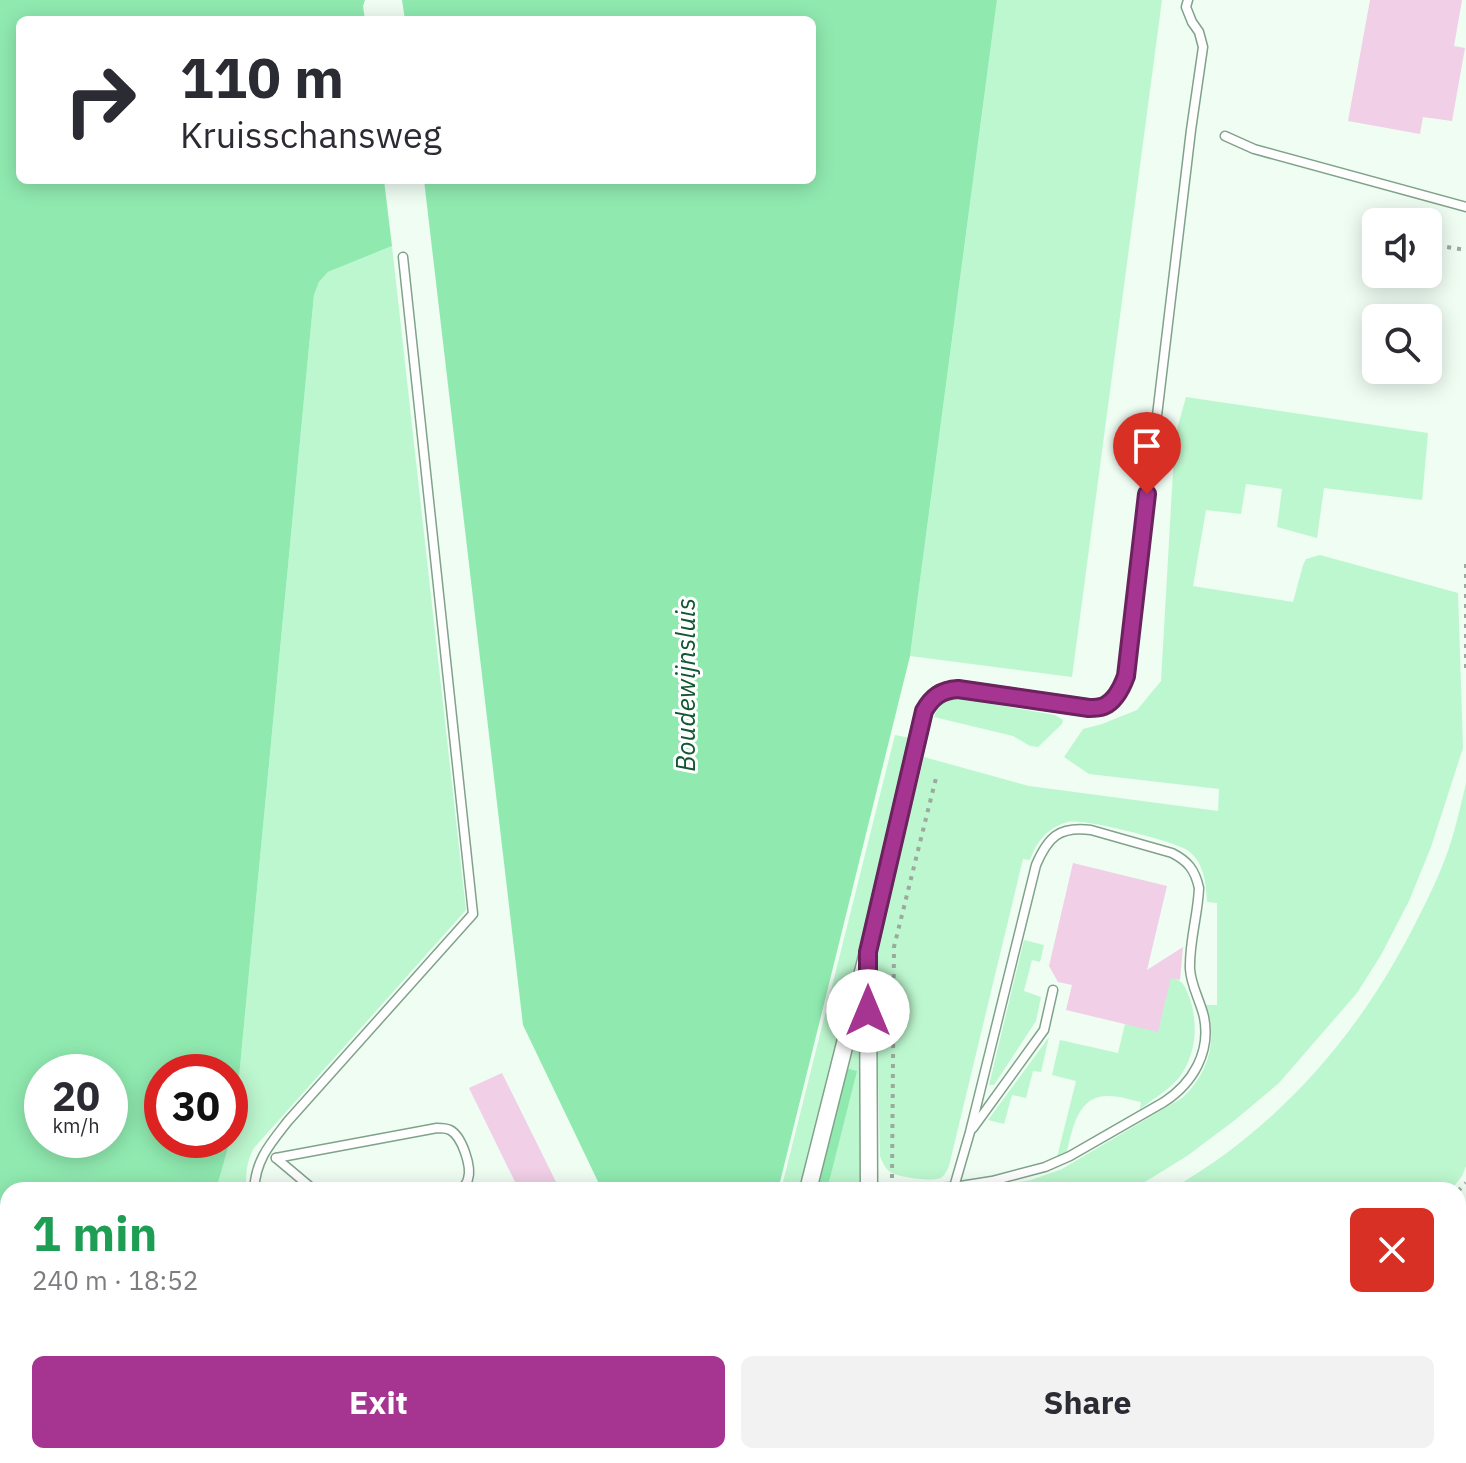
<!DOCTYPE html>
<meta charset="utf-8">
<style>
:root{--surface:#fff;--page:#f2f2f3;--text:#2b2b33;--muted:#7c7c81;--accent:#a53591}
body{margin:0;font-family:"IBM Plex Sans",sans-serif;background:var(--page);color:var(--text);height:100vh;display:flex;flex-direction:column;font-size:30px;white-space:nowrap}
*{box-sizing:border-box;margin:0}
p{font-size:26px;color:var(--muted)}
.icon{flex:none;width:44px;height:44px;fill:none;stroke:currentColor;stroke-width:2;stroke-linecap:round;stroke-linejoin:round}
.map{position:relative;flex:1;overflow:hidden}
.side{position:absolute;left:0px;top:1182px;width:1466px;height:282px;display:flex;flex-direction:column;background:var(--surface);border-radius:24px 24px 0 0;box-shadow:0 4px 20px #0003}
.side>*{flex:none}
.guide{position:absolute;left:16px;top:16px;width:800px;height:168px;border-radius:12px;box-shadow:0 4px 20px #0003;background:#fff;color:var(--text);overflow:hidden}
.tools{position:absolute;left:1362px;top:208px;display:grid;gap:16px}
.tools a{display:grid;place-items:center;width:80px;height:80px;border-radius:12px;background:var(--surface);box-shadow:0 4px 20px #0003;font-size:40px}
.speed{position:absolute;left:24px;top:1054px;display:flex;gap:16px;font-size:40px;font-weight:700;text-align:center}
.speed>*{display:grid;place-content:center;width:104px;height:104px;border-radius:50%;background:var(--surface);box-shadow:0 4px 20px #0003;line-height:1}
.speed small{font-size:20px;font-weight:400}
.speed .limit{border:12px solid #d22;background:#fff;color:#111}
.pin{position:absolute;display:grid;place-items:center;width:68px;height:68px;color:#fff;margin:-82px -34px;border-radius:50% 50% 50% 0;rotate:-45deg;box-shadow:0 0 8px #0007}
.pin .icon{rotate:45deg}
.me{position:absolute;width:88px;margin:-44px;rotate:0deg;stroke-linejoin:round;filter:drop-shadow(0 0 6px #0008)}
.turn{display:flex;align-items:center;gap:28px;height:168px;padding:0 32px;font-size:36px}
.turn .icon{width:104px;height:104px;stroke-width:2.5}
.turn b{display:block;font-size:56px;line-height:68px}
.round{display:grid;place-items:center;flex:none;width:84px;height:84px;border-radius:12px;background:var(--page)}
.headline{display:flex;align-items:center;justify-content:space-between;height:136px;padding:0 32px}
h1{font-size:48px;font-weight:800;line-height:60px;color:#1e9e55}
.cta{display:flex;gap:16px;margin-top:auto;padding:16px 32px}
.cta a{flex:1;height:92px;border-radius:12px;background:var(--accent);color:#fff;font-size:32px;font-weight:800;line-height:92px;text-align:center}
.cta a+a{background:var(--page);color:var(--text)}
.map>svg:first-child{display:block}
</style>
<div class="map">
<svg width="1466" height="1463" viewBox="0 0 1466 1463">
<rect width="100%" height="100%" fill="#effdf3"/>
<g fill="#bdf7cf">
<path d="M 997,0 L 1162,0 L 1072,677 L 910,656 Z"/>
<path d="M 392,246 L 466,910 L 254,1148 C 246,1162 246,1174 246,1190 L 216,1190 L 235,1119 L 314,295 L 319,282 L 328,272 Z"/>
<path d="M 1186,397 L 1428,433 L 1422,500 L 1324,488 L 1317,538 L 1277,527 L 1282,489 L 1246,484 L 1241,514 L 1206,510 L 1193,586 L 1293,602 L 1303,565 L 1306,559 L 1320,555 L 1458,593 L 1463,748 L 1431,847 L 1409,901 L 1381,955 L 1357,993 L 1279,1083 L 1235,1120 L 1187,1156 L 1132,1190 L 978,1190 L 1031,1180 L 1062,1169 L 1182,1098 C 1209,1073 1218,1040 1206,1005 L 1217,1005 L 1217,903 L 1207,902 C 1206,886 1205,868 1193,855 C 1190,852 1188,850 1183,848 C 1168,840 1083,818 1068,822 C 1048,827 1036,842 1030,860 L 1023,859 L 949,1166 C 947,1170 945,1175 942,1177 C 934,1183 898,1177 890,1172 C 885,1168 882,1162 880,1156 L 875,955 L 924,757 L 1029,786 L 1218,811 L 1219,789 L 1089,774 L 1064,757 L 1083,729 L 1102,724 L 1137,710 L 1161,681 L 1175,436 Z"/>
<path d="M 958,698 L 1055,715 L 1063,720 L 1062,724 L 1038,747 L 1030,746 L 1013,736 L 934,717 C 938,705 946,700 958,698 Z"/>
<path d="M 895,735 L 910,738 L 801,1190 L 781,1190 Z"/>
<path d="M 1466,783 L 1466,1166 L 1462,1176 L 1451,1190 L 1170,1190 C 1277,1129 1359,1035 1414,926 C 1427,901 1440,874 1449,848 C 1456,827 1461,804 1466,783 Z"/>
<path d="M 1024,940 L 1044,945 L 1040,962 L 1032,960 L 1024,991 L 1041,997 L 1036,1021 L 994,1085 L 989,1085 Z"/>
<path d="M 1146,971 C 1157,974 1175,976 1182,983 C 1186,987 1188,994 1190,999 C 1198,1024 1196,1050 1183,1072 C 1173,1088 1154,1098 1140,1109 L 1141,1102 C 1131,1100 1119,1096 1109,1096 C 1078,1095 1073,1127 1067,1151 L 1057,1157 L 1076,1081 L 1052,1075 L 1060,1040 L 1118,1053 L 1125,1024 L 1158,1030 L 1166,999 L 1142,992 Z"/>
<path d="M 856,1028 L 860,1030 L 863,1190 L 827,1190 L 856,1071 L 846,1068 Z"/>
<path d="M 1049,1037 L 1041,1072 L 1033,1071 L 1026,1098 L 1012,1095 L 1004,1124 L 988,1120 Z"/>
<path d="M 1458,1311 L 1466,1312 L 1466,1415 L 1461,1409 Z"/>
<path d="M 186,1456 L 448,1456 L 450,1463 L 186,1463 Z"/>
</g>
<g fill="#90eab0" fill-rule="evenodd">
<path d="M 0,0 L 365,0 L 363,6 L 365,20 L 20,20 L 20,180 L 384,180 L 392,246 L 328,272 L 319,282 L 314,295 L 235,1119 L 230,1139 L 230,1072 L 162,1072 L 162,1140 L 230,1140 L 216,1190 L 8,1190 L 8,1456 L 186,1456 L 186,1463 L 0,1463 ZM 42,1072 L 110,1072 L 110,1140 L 42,1140 Z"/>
<path d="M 402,0 L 997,0 L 910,656 L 778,1190 L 602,1190 L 523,1025 L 424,180 L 812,180 L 812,20 L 405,20 Z"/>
<path d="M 846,1068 L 857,1071 L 827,1190 L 815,1190 Z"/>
<rect x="634" y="1456" width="136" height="7"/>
</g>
<g fill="#f0cfe7">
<path d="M 1370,0 L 1462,0 L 1454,46 L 1465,48 L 1452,121 L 1423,117 L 1420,134 L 1348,121 Z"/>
<path d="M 1073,863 L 1167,886 L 1147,970 L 1183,947 L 1180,980 L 1171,978 L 1158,1032 L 1066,1010 L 1072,985 L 1058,982 L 1049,966 Z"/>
<path d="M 502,1073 L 557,1184 L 554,1185 L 557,1190 L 519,1190 L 469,1088 Z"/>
</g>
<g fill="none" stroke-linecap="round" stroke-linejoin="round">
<defs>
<g id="lane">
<path d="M 1225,136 L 1254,149 L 1466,207"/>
<path d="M 1089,708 C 1094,708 1099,708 1104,706 C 1115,701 1122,687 1126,676 L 1191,130 L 1203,47 L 1199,32 L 1192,22 L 1186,7 L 1188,0"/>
<path d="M 973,1128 L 1044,1030 L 1053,990"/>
<path d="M 276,1158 L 437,1128 C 442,1128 446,1128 450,1130 C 462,1136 472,1167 468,1179 C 467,1184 464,1186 461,1190"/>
<path d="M 276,1158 L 314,1190"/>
<path d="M 254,1190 C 256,1159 270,1144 288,1121 L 473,914 L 403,257"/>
<path d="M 892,1190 L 954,1187 L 992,1181 L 1045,1167 L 1070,1156 L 1164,1102 C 1193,1083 1211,1052 1204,1017 C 1200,1000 1191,986 1190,969 C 1189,942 1198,915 1199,888 C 1195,870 1188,861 1172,853 L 1091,830 C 1059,826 1048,837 1036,865 L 970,1132 L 954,1187"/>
<path d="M 581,1456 L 581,1463"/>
<path d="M 795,1456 L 799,1463"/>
<path d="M 255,1463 L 255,1456"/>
</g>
<g id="street">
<path d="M 868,977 L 869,1190"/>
<path d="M 808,1190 L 868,952 L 924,711 C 932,697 941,690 958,689 L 1089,708"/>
<path d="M 1004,1456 L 1004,1463"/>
</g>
<path id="secondary" d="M 472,1456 L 473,1463"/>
<path id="primary" d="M 1458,1270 L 1466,1270"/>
</defs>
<use href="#lane" stroke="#80a28b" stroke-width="11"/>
<use href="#street" stroke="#80a28b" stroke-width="19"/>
<use href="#secondary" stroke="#80a28b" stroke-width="25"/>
<use href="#primary" stroke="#579e71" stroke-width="27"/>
<g stroke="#9ba99f" stroke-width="4" stroke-dasharray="4 6" stroke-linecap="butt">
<path d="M 1428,248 L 1434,245 L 1466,250"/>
<path d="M 1466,564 L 1466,669"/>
<path d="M 892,1178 L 894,947 L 937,774"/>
<path d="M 1458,1191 L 1466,1183"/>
<path d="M 1458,1295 L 1466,1297"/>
<path d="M 1031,1456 L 1031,1463"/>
</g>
<use href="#lane" stroke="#fff" stroke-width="8"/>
<use href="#street" stroke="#fff" stroke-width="16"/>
<use href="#secondary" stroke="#d5f4e1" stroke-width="22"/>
<use href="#primary" stroke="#ace9c2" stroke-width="24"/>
</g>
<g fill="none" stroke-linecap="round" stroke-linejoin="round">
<defs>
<path id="route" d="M 868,1011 L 868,952 L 924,711 C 932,697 941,690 958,689 L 1089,708 C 1094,708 1099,708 1104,706 C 1115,701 1122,687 1126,676 L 1147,494"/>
</defs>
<use href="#route" stroke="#6b225e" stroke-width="20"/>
<use href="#route" stroke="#a53591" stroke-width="14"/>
</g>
<g text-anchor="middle" stroke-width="6" stroke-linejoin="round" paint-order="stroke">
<g font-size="26" font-style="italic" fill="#135632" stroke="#fff">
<text transform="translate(686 685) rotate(-90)" y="9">Boudewijnsluis</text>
</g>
</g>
</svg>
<div class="tools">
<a><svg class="icon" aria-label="sound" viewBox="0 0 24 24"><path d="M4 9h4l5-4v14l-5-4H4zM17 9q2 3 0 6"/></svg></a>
<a><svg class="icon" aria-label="search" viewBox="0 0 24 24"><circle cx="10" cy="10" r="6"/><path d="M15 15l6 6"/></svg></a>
</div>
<div class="speed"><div>20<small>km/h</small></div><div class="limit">30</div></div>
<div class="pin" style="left:1147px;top:494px;background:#d93025"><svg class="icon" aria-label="arrive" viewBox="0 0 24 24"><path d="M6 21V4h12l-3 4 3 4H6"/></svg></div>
<svg class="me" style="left:868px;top:1011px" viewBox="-20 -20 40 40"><circle r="19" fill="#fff"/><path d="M0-13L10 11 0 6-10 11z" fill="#a53591"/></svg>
<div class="guide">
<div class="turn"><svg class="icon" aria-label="right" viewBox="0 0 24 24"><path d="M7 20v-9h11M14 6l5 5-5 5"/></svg><div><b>110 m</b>Kruisschansweg</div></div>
</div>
<section class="side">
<div class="headline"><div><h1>1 min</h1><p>240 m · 18:52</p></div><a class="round" style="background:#d93025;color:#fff"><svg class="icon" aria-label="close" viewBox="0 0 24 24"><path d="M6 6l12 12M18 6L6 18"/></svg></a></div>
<div class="cta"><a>Exit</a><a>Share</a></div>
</section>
</div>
